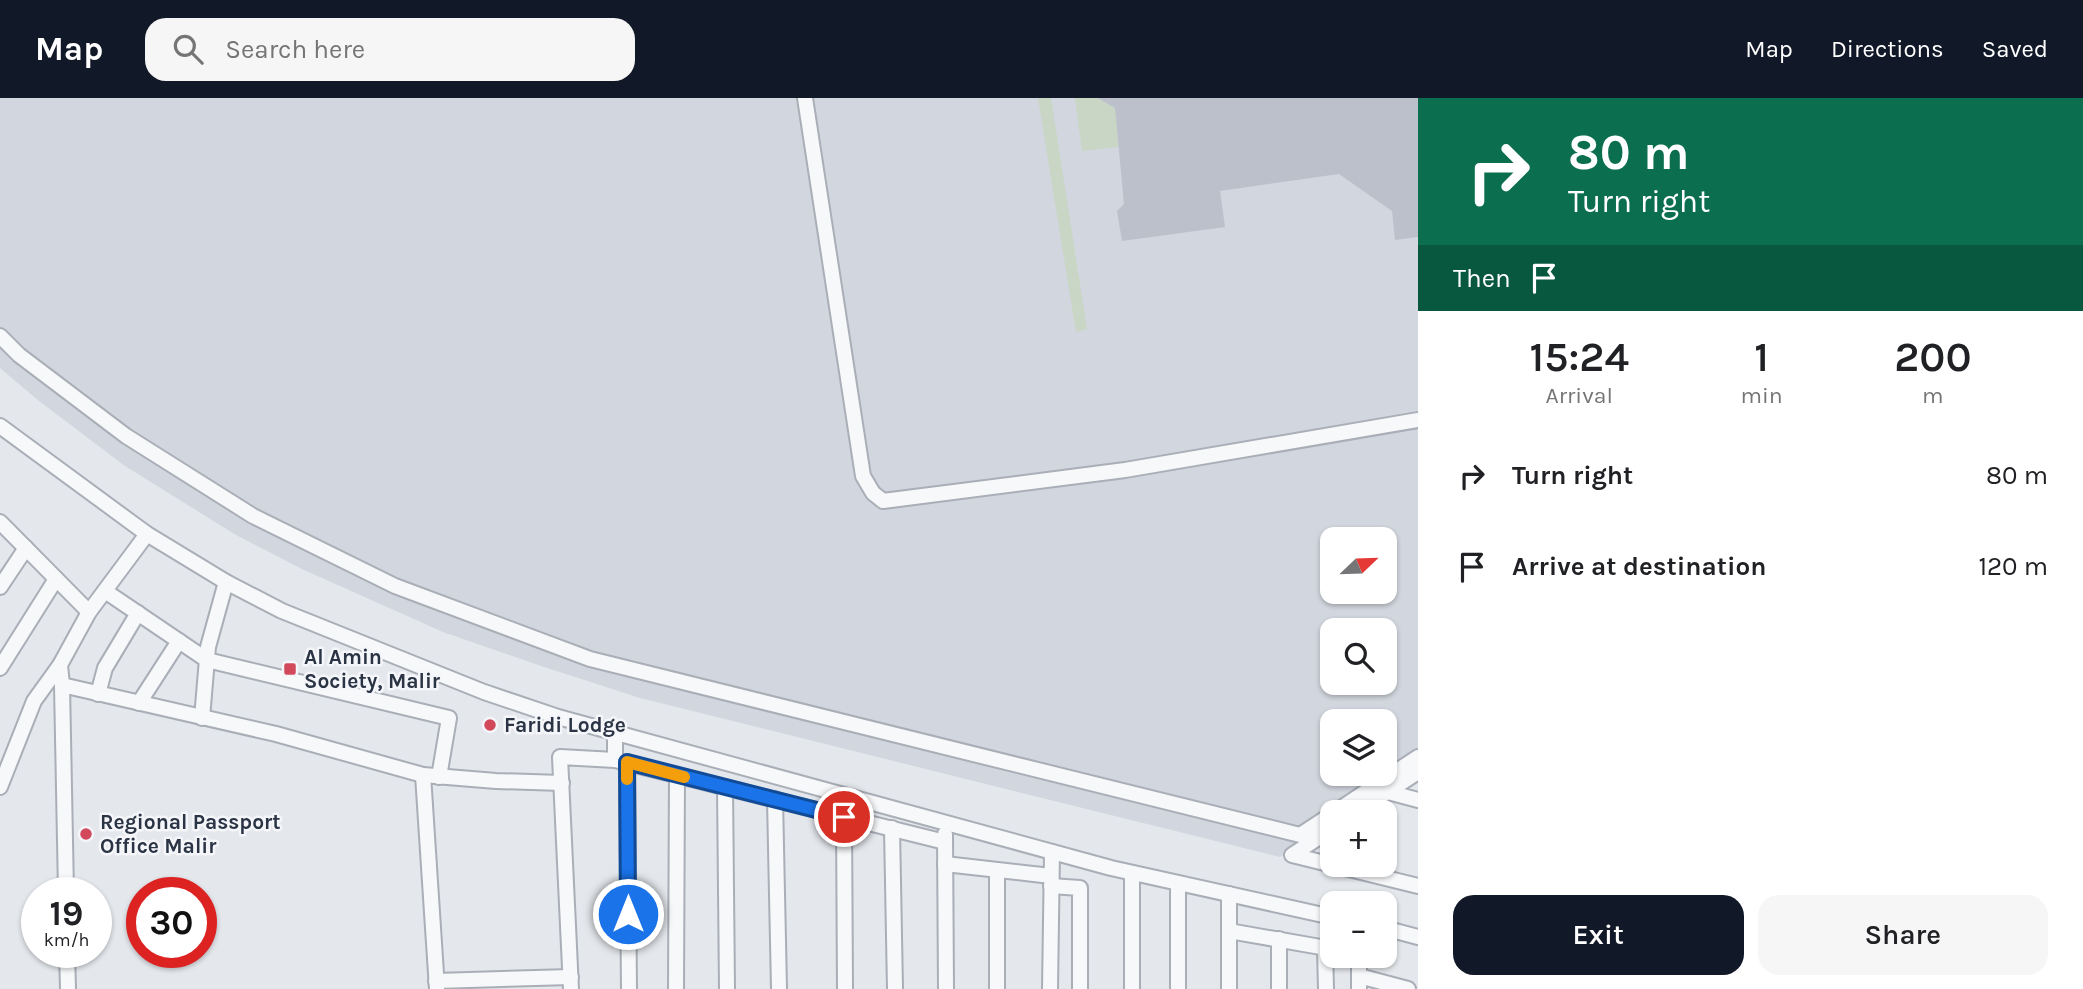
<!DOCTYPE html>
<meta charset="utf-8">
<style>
:root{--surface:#fff;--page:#f6f6f6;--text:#202124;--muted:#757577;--accent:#111827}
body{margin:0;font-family:Karla,sans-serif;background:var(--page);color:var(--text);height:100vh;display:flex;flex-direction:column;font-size:26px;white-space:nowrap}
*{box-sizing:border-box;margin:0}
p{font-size:23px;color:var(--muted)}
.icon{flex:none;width:38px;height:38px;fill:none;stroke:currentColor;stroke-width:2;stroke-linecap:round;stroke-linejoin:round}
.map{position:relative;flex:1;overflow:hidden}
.drawer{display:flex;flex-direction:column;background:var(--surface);width:665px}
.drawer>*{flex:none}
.hud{background:#0b6e4f;color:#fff;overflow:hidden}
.needle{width:46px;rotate:67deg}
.fabs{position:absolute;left:1320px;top:429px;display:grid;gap:14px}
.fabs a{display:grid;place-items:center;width:77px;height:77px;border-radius:14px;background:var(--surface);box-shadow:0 2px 5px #0004;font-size:35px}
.speed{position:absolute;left:21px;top:779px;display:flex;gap:14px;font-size:35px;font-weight:700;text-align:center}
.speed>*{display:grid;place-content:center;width:91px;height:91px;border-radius:50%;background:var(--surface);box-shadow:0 2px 5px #0004;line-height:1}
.speed small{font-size:18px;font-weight:400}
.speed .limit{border:10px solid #d22;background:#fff;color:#111}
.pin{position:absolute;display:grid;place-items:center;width:60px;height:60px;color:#fff;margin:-30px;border:4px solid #fff;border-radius:50%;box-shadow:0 2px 7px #0007}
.me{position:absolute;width:77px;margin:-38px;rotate:0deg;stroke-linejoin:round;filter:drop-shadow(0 0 5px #0008)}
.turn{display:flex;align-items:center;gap:24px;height:147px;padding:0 35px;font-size:32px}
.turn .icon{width:91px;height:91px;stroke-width:2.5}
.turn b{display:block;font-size:49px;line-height:60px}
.then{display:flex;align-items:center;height:66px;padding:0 35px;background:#0003;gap:14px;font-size:26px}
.eta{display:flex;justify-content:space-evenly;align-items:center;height:119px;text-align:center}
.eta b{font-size:42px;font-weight:600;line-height:49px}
.action{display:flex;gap:14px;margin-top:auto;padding:14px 35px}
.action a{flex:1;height:80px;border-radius:21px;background:var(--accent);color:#fff;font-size:28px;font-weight:600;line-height:80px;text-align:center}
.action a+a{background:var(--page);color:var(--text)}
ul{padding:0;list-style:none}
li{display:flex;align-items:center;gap:21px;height:91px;padding:0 35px}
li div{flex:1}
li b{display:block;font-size:26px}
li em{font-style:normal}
header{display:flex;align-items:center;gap:42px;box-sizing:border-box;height:98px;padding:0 35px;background:var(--accent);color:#fff}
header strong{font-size:33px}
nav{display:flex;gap:38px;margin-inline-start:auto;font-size:24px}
.search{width:490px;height:63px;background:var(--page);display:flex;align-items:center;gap:18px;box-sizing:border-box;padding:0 24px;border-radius:21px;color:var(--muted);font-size:26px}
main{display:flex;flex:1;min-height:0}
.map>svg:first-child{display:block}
</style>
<header>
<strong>Map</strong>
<div class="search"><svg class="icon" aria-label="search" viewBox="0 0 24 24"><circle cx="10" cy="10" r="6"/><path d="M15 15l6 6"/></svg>Search here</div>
<nav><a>Map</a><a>Directions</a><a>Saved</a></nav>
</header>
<main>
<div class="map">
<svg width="1418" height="891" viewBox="0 0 1418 891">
<rect width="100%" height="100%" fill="#e4e7ec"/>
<path fill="#d2d6de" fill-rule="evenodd" d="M 0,0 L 1418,0 L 1418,668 L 1348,714 L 1332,714 L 1332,725 L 1280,759 L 640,600 L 541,568 L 443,534 L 304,472 L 236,437 L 125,368 L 39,303 L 0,270 ZM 1332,441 L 1384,441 L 1384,494 L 1332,494 ZM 1332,532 L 1384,532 L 1384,584 L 1332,584 ZM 1332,623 L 1384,623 L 1384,676 L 1332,676 Z"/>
<g fill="#c9d6c5">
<path d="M 1038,0 L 1051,0 L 1087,231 L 1076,234 Z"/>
<path d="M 1075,0 L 1100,0 L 1115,10 L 1119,49 L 1082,53 Z"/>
</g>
<path fill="#bbc0ca" d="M 1098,0 L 1418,0 L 1418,139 L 1395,142 L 1392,113 L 1339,76 L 1220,93 L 1225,129 L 1122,143 L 1117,113 L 1124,106 L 1115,10 Z"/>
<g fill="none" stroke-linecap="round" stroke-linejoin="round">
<defs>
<g id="minor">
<path d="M 805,0 L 863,378 L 873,395 L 883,403 L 1125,372 L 1418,322"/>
<path d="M 0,238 L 19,257 L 126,338 L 253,418 L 395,488 L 590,561 L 1300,737 L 1332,716"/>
<path d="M 0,328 L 147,436 L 226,484 L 282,513 L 484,594 L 558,619 L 1111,770 L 1332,819"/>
<path d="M 0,424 L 89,514"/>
<path d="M 0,489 L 26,450"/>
<path d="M 105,493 L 207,562 L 449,620 L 439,679"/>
<path d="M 0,570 L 56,481"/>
<path d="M 62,587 L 276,636 L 423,677 L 496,683 L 562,685"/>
<path d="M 98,596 L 105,570 L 138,515"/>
<path d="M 139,605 L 179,543"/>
<path d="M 202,620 L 208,549 L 226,484"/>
<path d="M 615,662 L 945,744"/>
<path d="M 627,664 L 629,891"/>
<path d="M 423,677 L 437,891"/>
<path d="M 0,689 L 34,603 L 60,567"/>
<path d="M 725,689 L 727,891"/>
<path d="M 1388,694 L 1418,702"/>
<path d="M 775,701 L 779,891"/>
<path d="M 1335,714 L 1418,659"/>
<path d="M 1357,714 L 1418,674"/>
<path d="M 844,719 L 845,891"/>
<path d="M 892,730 L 895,891"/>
<path d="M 1332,731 L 1292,757 L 1418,788"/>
<path d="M 945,736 L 946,891"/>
<path d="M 945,766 L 1051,778"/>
<path d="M 997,772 L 997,891"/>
<path d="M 1132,775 L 1132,891"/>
<path d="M 1178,785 L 1178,891"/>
<path d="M 1051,788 L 1080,790 L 1080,891"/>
<path d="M 66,794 L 62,587 L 60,567 L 89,514 L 147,436"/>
<path d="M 1229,796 L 1229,891"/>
<path d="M 1384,830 L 1418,839"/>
<path d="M 1229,833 L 1332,851"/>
<path d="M 1325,850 L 1326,891"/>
<path d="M 67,854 L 68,891"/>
<path d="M 1359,858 L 1359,891"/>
<path d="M 1359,878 L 1408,891"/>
<path d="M 436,883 L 571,879"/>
<path d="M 571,891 L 560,659 L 615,662 L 615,635"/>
<path d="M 676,891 L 677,677"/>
<path d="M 1050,891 L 1052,754"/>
<path d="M 1279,891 L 1279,841"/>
</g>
</defs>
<use href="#minor" stroke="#a9aeb7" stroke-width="18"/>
<use href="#minor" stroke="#f7f8fa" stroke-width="14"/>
</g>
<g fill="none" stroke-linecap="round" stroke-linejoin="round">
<defs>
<path id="route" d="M 628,816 L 627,664 L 844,719"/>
</defs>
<use href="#route" stroke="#114b97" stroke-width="18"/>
<use href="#route" stroke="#1a73e8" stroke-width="12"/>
<path stroke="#f59e0b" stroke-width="12" d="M 627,681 L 627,664 L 684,679"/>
</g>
<g fill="#d1495b" stroke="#f4f6f9" stroke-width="2.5">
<rect x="283" y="564" width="14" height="14" rx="3.5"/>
<circle cx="490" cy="627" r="7"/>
<circle cx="86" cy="736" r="7"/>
</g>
<g text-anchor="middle" stroke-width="5" stroke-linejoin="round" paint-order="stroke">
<g font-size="21" font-weight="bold" fill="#2b3445" stroke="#f4f6f9" text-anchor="start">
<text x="304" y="566">Al Amin<tspan x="304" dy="24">Society, Malir</tspan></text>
<text x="504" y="634">Faridi Lodge</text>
<text x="100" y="731">Regional Passport<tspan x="100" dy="24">Office Malir</tspan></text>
</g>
</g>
</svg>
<div class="fabs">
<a><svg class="needle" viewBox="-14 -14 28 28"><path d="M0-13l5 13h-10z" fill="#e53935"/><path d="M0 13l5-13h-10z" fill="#757577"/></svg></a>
<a><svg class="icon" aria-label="search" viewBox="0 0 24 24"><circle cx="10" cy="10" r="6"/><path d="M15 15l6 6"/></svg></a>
<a><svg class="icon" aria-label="layers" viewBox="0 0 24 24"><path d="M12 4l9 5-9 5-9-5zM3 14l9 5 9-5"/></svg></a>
<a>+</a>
<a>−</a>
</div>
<div class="speed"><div>19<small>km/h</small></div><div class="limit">30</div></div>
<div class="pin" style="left:844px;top:719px;background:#d93025"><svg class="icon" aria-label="arrive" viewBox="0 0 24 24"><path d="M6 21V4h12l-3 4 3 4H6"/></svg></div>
<svg class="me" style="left:628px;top:816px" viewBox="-20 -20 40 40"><circle r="17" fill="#1a73e8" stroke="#fff" stroke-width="3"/><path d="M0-11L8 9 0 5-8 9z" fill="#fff"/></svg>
</div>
<section class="drawer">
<div class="hud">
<div class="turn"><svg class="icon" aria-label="right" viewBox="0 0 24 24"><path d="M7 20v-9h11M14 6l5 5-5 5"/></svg><div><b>80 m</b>Turn right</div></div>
<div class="then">Then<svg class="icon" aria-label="arrive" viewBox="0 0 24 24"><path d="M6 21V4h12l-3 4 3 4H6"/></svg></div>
</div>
<div class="eta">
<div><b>15:24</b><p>Arrival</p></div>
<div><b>1</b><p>min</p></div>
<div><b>200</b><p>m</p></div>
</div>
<ul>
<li><svg class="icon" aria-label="right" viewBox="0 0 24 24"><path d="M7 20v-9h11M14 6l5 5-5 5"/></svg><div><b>Turn right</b></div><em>80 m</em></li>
<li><svg class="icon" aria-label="arrive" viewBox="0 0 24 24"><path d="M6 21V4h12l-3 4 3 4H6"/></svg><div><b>Arrive at destination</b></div><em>120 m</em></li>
</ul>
<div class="action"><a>Exit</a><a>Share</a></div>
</section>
</main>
